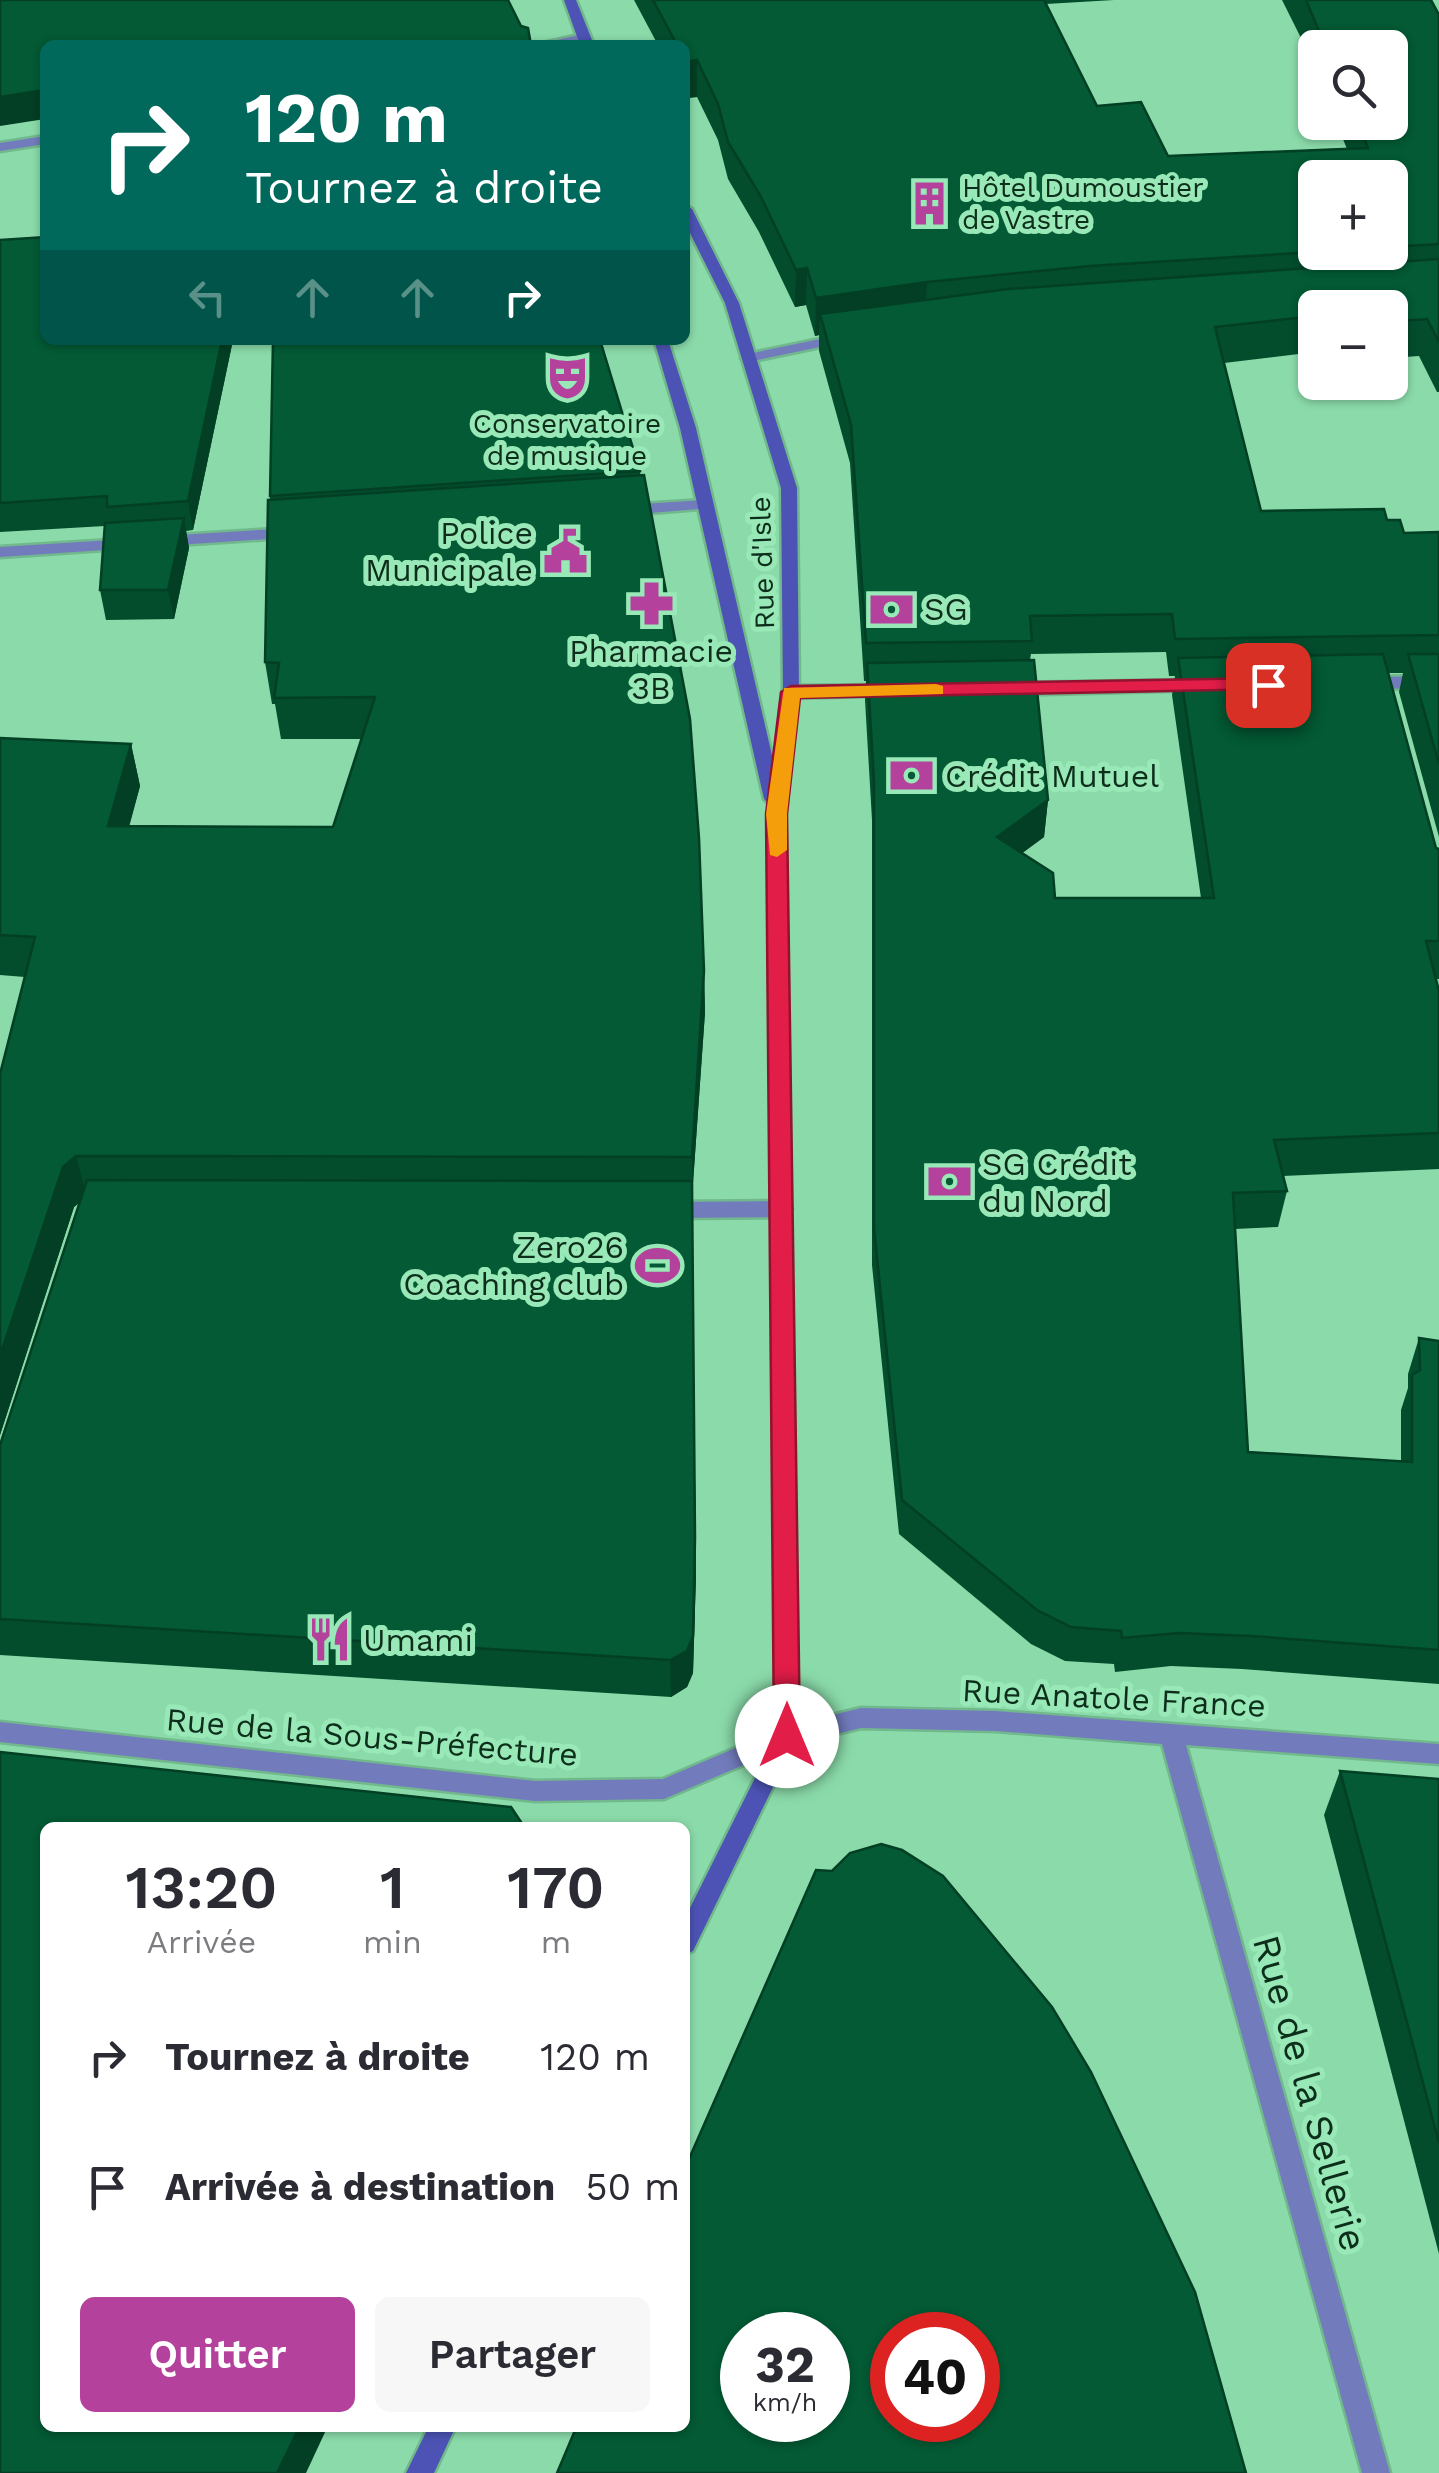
<!DOCTYPE html>
<html lang="fr">
<meta charset="utf-8">
<style>
:root{--surface:#fff;--page:#f7f7f7;--text:#2b2b33;--muted:#7c7c81;--accent:#b4429d}
body{margin:0;font-family:"Work Sans",sans-serif;background:var(--page);color:var(--text);height:100vh;display:flex;flex-direction:column;font-size:38px;white-space:nowrap}
*{box-sizing:border-box;margin:0}
p{font-size:32px;color:var(--muted)}
.icon{flex:none;width:55px;height:55px;fill:none;stroke:currentColor;stroke-width:2;stroke-linecap:round;stroke-linejoin:round}
.map{position:relative;flex:1;overflow:hidden}
.sheet{position:absolute;left:40px;top:1822px;width:650px;height:610px;display:flex;flex-direction:column;background:var(--surface);border-radius:15px;box-shadow:0 2px 8px #0004}
.sheet>*{flex:none}
.top-card{position:absolute;left:40px;top:40px;width:650px;height:305px;border-radius:15px;box-shadow:0 2px 8px #0004;background:#00695c;color:#fff;overflow:hidden}
.tools{position:absolute;left:1298px;top:30px;display:grid;gap:20px}
.tools a{display:grid;place-items:center;width:110px;height:110px;border-radius:15px;background:var(--surface);box-shadow:0 2px 8px #0004;font-size:50px}
.speed{position:absolute;left:720px;top:2312px;display:flex;gap:20px;font-size:50px;font-weight:700;text-align:center}
.speed>*{display:grid;place-content:center;width:130px;height:130px;border-radius:50%;background:var(--surface);box-shadow:0 2px 8px #0004;line-height:1}
.speed small{font-size:25px;font-weight:400}
.speed .limit{border:15px solid #d22;background:#fff;color:#111}
.pin{position:absolute;display:grid;place-items:center;width:85px;height:85px;color:#fff;margin:-42px;border-radius:20px;box-shadow:0 5px 15px #0006}
.me{position:absolute;width:110px;margin:-55px;rotate:0deg;stroke-linejoin:round;filter:drop-shadow(0 0 8px #0008)}
.turn{display:flex;align-items:center;gap:35px;height:210px;padding:0 40px;font-size:45px}
.turn .icon{width:130px;height:130px;stroke-width:2.5}
.turn b{display:block;font-size:70px;line-height:85px}
.lanes{display:flex;align-items:center;height:95px;padding:0 40px;background:#0003;justify-content:center;gap:50px;direction:ltr}
.lanes .off{opacity:.35}
.eta{display:flex;justify-content:space-evenly;align-items:center;height:170px;text-align:center}
.eta b{font-size:60px;font-weight:600;line-height:70px}
.action{display:flex;gap:20px;margin-top:auto;padding:20px 40px}
.action a{flex:1;height:115px;border-radius:15px;background:var(--accent);color:#fff;font-size:40px;font-weight:600;line-height:115px;text-align:center}
.action a+a{background:var(--page);color:var(--text)}
ul{padding:0;list-style:none}
li{display:flex;align-items:center;gap:30px;height:130px;padding:0 40px}
li div{flex:1}
li b{display:block;font-size:38px}
li em{font-style:normal}
.map>svg:first-child{display:block}
</style>
<div class="map">
<svg width="1439" height="2473" viewBox="0 0 1439 2473">
<rect width="100%" height="100%" fill="#8bdbaa"/>
<g fill="none" stroke-linecap="round" stroke-linejoin="round">
<defs>
<g id="street">
<path d="M 584,34 L 591,38 L 589,41 L 534,45 Z"/>
<path d="M 45,136 L 45,144 L 0,151 L 0,143 Z"/>
<path d="M 844,334 L 849,335 L 849,341 L 748,362 L 741,358 L 748,354 Z"/>
<path d="M 705,500 L 711,502 L 711,508 L 626,515 L 618,510 L 626,505 Z"/>
<path d="M 292,528 L 298,529 L 298,537 L 162,546 L 154,541 L 162,536 Z"/>
<path d="M 128,539 L 134,540 L 134,548 L 0,557 L 0,547 Z"/>
<path d="M 1439,676 L 1439,688 L 1366,689 L 1358,683 L 1366,677 Z"/>
<path d="M 1197,680 L 1203,682 L 1203,690 L 1011,695 L 1003,689 L 1011,683 Z"/>
<path d="M 892,685 L 898,687 L 898,695 L 791,698 L 783,692 L 791,686 Z"/>
<path d="M 782,1201 L 789,1204 L 792,1209 L 789,1214 L 782,1217 L 669,1218 L 662,1215 L 659,1210 L 662,1205 L 669,1202 Z"/>
<path d="M 861,1708 L 996,1711 L 1439,1744 L 1439,1764 L 1186,1745 L 1390,2473 L 1362,2473 L 1162,1744 L 996,1731 L 861,1728 L 790,1745 L 664,1799 L 535,1801 L 0,1742 L 0,1722 L 535,1781 L 663,1779 L 787,1726 Z"/>
</g>
<g id="secondary">
<path d="M 564,0 L 576,0 L 594,45 L 580,45 Z"/>
<path d="M 685,205 L 692,209 L 739,303 L 797,488 L 799,692 L 785,814 L 798,1736 L 693,1951 L 685,1954 L 685,1918 L 776,1736 L 769,804 L 764,799 L 680,428 L 654,340 L 668,340 L 696,428 L 774,764 L 783,692 L 781,488 L 725,303 L 685,223 Z"/>
<path d="M 428,2428 L 455,2428 L 434,2473 L 406,2473 Z"/>
</g>
</defs>
<use href="#street" stroke="#72b88d" stroke-width="5"/>
<use href="#secondary" stroke="#72b88d" stroke-width="5"/>
<use href="#street" fill="#727cbd" fill-rule="evenodd"/>
<use href="#secondary" fill="#4c53b4" fill-rule="evenodd"/>
</g>
<g fill="#034d2d" fill-rule="evenodd">
<path d="M 634,0 L 1114,0 L 1046,4 L 1097,106 L 1168,156 L 1347,149 L 1336,122 L 1390,122 L 1390,48 L 1315,48 L 1315,72 L 1301,38 L 1282,0 L 1431,0 L 1439,15 L 1439,392 L 1437,392 L 1419,356 L 1390,358 L 1390,308 L 1315,308 L 1315,352 L 1224,363 L 1261,511 L 1387,520 L 1404,533 L 1439,532 L 1439,837 L 1399,692 L 1403,673 L 1388,673 L 1436,848 L 1439,849 L 1439,979 L 1436,979 L 1439,991 L 1439,1169 L 1283,1176 L 1287,1191 L 1278,1227 L 1235,1229 L 1248,1452 L 1401,1462 L 1401,1410 L 1408,1388 L 1408,1374 L 1419,1338 L 1439,1341 L 1439,1684 L 1242,1669 L 1171,1666 L 1115,1672 L 1114,1664 L 1065,1661 L 1031,1644 L 899,1534 L 872,1265 L 872,820 L 865,700 L 866,681 L 864,681 L 850,463 L 819,351 L 819,335 L 815,336 L 806,305 L 795,307 L 759,232 L 728,179 L 718,140 L 697,97 L 686,98 L 685,95 L 685,45 L 658,45 ZM 1390,178 L 1390,252 L 1315,252 ZM 1166,652 L 1169,676 L 1175,676 L 1172,695 L 1201,898 L 1055,898 L 1022,853 L 1044,837 L 1048,800 L 1030,660 L 1031,654 Z"/>
<path d="M 0,240 L 233,340 L 193,530 L 186,531 L 189,548 L 174,619 L 106,620 L 100,590 L 105,526 L 0,532 Z"/>
<path d="M 640,471 L 704,971 L 705,1012 L 692,1197 L 696,1575 L 693,1673 L 687,1687 L 671,1697 L 0,1655 L 0,1445 L 80,1202 L 74,1207 L 0,1435 L 0,1074 L 25,977 L 0,975 L 0,738 L 131,744 L 140,786 L 129,826 L 333,827 L 361,739 L 281,739 L 275,704 L 272,704 L 265,662 L 270,496 Z"/>
<path d="M 1340,1771 L 1439,1779 L 1439,2254 L 1324,1815 Z"/>
</g>
<g fill="#023f24">
<path d="M 697,60 L 697,97 L 686,98 L 686,62 Z"/>
<path d="M 45,90 L 45,119 L 0,126 L 0,97 Z"/>
<path d="M 807,268 L 806,305 L 795,307 L 796,270 Z"/>
<path d="M 927,282 L 925,320 L 820,314 L 819,335 L 815,336 L 816,298 Z"/>
<path d="M 222,340 L 233,340 L 193,530 L 188,501 Z"/>
<path d="M 184,518 L 189,548 L 174,619 L 168,590 Z"/>
<path d="M 131,744 L 140,786 L 118,868 L 108,826 Z"/>
<path d="M 1048,800 L 1044,837 L 993,875 L 997,837 Z"/>
<path d="M 704,971 L 705,1012 L 692,1197 L 692,1157 Z"/>
<path d="M 76,1156 L 87,1197 L 74,1207 L 0,1435 L 0,1356 L 63,1167 Z"/>
<path d="M 692,1181 L 696,1575 L 693,1673 L 687,1687 L 671,1697 L 670,1660 Z"/>
<path d="M 299,2428 L 327,2428 L 306,2473 L 277,2473 Z"/>
</g>
<g fill="#035a34" stroke="#023f24" stroke-width="2.5" fill-rule="evenodd">
<path d="M 0,0 L 508,0 L 521,26 L 528,28 L 531,45 L 45,45 L 45,90 L 0,97 Z"/>
<path d="M 653,0 L 1044,0 L 1097,106 L 1141,102 L 1168,156 L 1368,148 L 1358,122 L 1390,122 L 1390,48 L 1326,48 L 1306,0 L 1431,0 L 1439,15 L 1439,244 L 1390,247 L 1390,178 L 1315,178 L 1315,252 L 1090,266 L 927,282 L 816,298 L 807,268 L 796,270 L 760,195 L 728,142 L 718,104 L 697,60 L 686,62 L 685,45 L 677,45 Z"/>
<path d="M 45,237 L 45,340 L 222,340 L 188,501 L 107,507 L 107,496 L 0,503 L 0,240 Z"/>
<path d="M 1439,259 L 1439,342 L 1427,319 L 1398,321 L 1392,307 L 1315,308 L 1315,316 L 1215,327 L 1261,511 L 1384,509 L 1387,520 L 1400,520 L 1404,533 L 1439,532 L 1439,635 L 1175,639 L 1172,614 L 1030,616 L 1032,641 L 866,643 L 851,425 L 820,314 L 1008,289 Z"/>
<path d="M 273,340 L 600,340 L 640,471 L 270,496 Z"/>
<path d="M 644,475 L 690,719 L 699,838 L 704,971 L 692,1157 L 76,1156 L 63,1167 L 0,1356 L 0,1074 L 35,937 L 0,935 L 0,738 L 131,744 L 108,826 L 333,827 L 375,697 L 274,698 L 279,663 L 265,662 L 268,500 Z"/>
<path d="M 184,518 L 168,590 L 100,590 L 105,523 Z"/>
<path d="M 1383,654 L 1436,848 L 1439,849 L 1439,941 L 1426,941 L 1439,991 L 1439,1133 L 1274,1140 L 1287,1191 L 1233,1193 L 1248,1452 L 1412,1462 L 1412,1375 L 1420,1370 L 1419,1338 L 1439,1341 L 1439,1650 L 1251,1636 L 1179,1633 L 1122,1638 L 1121,1631 L 1071,1627 L 1037,1610 L 902,1500 L 874,1229 L 874,782 L 867,663 L 1034,660 L 1048,800 L 997,837 L 1053,873 L 1055,898 L 1214,898 L 1178,658 Z"/>
<path d="M 1408,654 L 1439,654 L 1439,764 Z"/>
<path d="M 87,1180 L 692,1181 L 695,1538 L 693,1636 L 687,1651 L 670,1660 L 0,1619 L 0,1445 Z"/>
<path d="M 0,1752 L 511,1807 L 525,1828 L 45,1828 L 45,2428 L 299,2428 L 277,2473 L 0,2473 Z"/>
<path d="M 1340,1771 L 1439,1779 L 1439,2143 Z"/>
<path d="M 881,1844 L 902,1850 L 943,1876 L 1052,2007 L 1091,2072 L 1195,2292 L 1246,2473 L 557,2473 L 576,2428 L 685,2428 L 685,2168 L 816,1870 L 832,1871 L 850,1853 ZM 742,2335 L 828,2335 L 828,2420 L 742,2420 ZM 892,2335 L 978,2335 L 978,2420 L 892,2420 Z"/>
</g>
<path fill="#e11d48" stroke="#92132f" stroke-width="2.5" d="M 1268,678 L 1274,680 L 1274,689 L 800,698 L 787,814 L 800,1736 L 796,1744 L 787,1747 L 778,1744 L 774,1736 L 766,814 L 781,692 L 791,686 Z"/>
<path fill="#f59e0b" d="M 936,684 L 943,686 L 943,694 L 800,698 L 787,814 L 787,850 L 777,857 L 770,855 L 766,814 L 784,688 Z"/>
<defs>
<symbol id="building-bare" viewBox="-9 -9 18 18"><path d="M-4-6H4V6H1V3H-1V6H-4ZM-2.5-4.3h1.7v1.8h-1.7ZM.8-4.3h1.7v1.8H.8ZM-2.5-1h1.7V.8h-1.7ZM.8-1h1.7V.8H.8Z" fill="#b4429d" stroke="#98e9b7" stroke-width="2.5" paint-order="stroke"/></symbol>
<symbol id="theatre-bare" viewBox="-9 -9 18 18"><path d="M-5-5.5Q0-4 5-5.5V0Q5 5 0 6Q-5 5-5 0ZM-3.3-2.5H-1v1.5H-3.3ZM1-2.5H3.3v1.5H1ZM-2.8 1Q0 5.5 2.8 1Z" fill="#b4429d" stroke="#98e9b7" stroke-width="2.5" paint-order="stroke"/></symbol>
<symbol id="civic-bare" viewBox="-9 -9 18 18"><path d="M-.6-6.5H3V-4.5H.6V-3L4-1V1h2V6H-6V1h2V-1L-.6-3ZM-1.2 2.5V6h2.4V2.5Z" fill="#b4429d" stroke="#98e9b7" stroke-width="2.5" paint-order="stroke"/></symbol>
<symbol id="pharmacy-bare" viewBox="-9 -9 18 18"><path d="M-2-6h4v4h4v4h-4v4h-4v-4h-4v-4h4Z" fill="#b4429d" stroke="#98e9b7" stroke-width="2.5" paint-order="stroke"/></symbol>
<symbol id="bank-bare" viewBox="-9 -9 18 18"><path d="M-6-4H6V4H-6ZM0-2.3a2.3 2.3 0 1 0 0 4.6a2.3 2.3 0 1 0 0-4.6Z" fill="#b4429d" stroke="#98e9b7" stroke-width="2.5" paint-order="stroke"/></symbol>
<symbol id="stadium-bare" viewBox="-9 -9 18 18"><path d="M0-5a6.5 5 0 1 0 0 10a6.5 5 0 1 0 0-10ZM-3.5-1.8h7v3.6h-7Z" fill="#b4429d" stroke="#98e9b7" stroke-width="2.5" paint-order="stroke"/></symbol>
<symbol id="restaurant-bare" viewBox="-9 -9 18 18"><path d="M-5-6h1v4h1v-4h1v4h1v-4h1v5L-1.5 .5V6h-2V.5L-5-1ZM5-6V6H3V1.5H1.5Q1.5-4 5-6Z" fill="#b4429d" stroke="#98e9b7" stroke-width="2.5" paint-order="stroke"/></symbol>
</defs>
<g fill-rule="evenodd">
<use href="#building-bare" x="898" y="172" width="63" height="63"/>
<use href="#theatre-bare" x="536" y="346" width="63" height="63"/>
<use href="#civic-bare" x="534" y="520" width="63" height="63"/>
<use href="#pharmacy-bare" x="620" y="572" width="63" height="63"/>
<use href="#bank-bare" x="860" y="578" width="63" height="63"/>
<use href="#bank-bare" x="880" y="744" width="63" height="63"/>
<use href="#bank-bare" x="918" y="1150" width="63" height="63"/>
<use href="#stadium-bare" x="626" y="1234" width="63" height="63"/>
<use href="#restaurant-bare" x="298" y="1608" width="63" height="63"/>
</g>
<g text-anchor="middle" stroke-width="10" stroke-linejoin="round" paint-order="stroke">
<g font-size="28" fill="#0c2e1b" stroke="#98e9b7" text-anchor="start">
<text x="962" y="197">Hôtel Dumoustier<tspan x="962" dy="32">de Vastre</tspan></text>
<text x="567" y="433" text-anchor="middle">Conservatoire<tspan x="567" dy="32">de musique</tspan></text>
</g>
<g font-size="28" fill="#0c2e1b" stroke="#98e9b7">
<text transform="translate(762 563) rotate(-92)" y="10">Rue d'Isle</text>
</g>
<g font-size="32" fill="#0c2e1b" stroke="#98e9b7" text-anchor="start">
<text x="533" y="544" text-anchor="end">Police<tspan x="533" dy="37">Municipale</tspan></text>
<text x="924" y="620">SG</text>
<text x="651" y="662" text-anchor="middle">Pharmacie<tspan x="651" dy="37">3B</tspan></text>
<text x="945" y="787">Crédit Mutuel</text>
<text x="982" y="1175">SG Crédit<tspan x="982" dy="37">du Nord</tspan></text>
<text x="624" y="1258" text-anchor="end">Zero26<tspan x="624" dy="37">Coaching club</tspan></text>
<text x="363" y="1651">Umami</text>
</g>
<g font-size="32" fill="#0c2e1b" stroke="#98e9b7">
<text transform="translate(1114 1698) rotate(3)" y="11">Rue Anatole France</text>
<text transform="translate(372 1737) rotate(5)" y="11">Rue de la Sous-Préfecture</text>
</g>
<g font-size="38" fill="#0c2e1b" stroke="#98e9b7">
<text transform="translate(1310 2093) rotate(74)" y="13">Rue de la Sellerie</text>
</g>
</g>
</svg>
<div class="tools">
<a><svg class="icon" aria-label="search" viewBox="0 0 24 24"><circle cx="10" cy="10" r="6"/><path d="M15 15l6 6"/></svg></a>
<a>+</a>
<a>−</a>
</div>
<div class="speed"><div>32<small>km/h</small></div><div class="limit">40</div></div>
<div class="pin" style="left:1268px;top:685px;background:#d93025"><svg class="icon" aria-label="arrive" viewBox="0 0 24 24"><path d="M6 21V4h12l-3 4 3 4H6"/></svg></div>
<svg class="me" style="left:787px;top:1736px" viewBox="-20 -20 40 40"><circle r="19" fill="#fff"/><path d="M0-13L10 11 0 6-10 11z" fill="#e11d48"/></svg>
<div class="top-card">
<div class="turn"><svg class="icon" aria-label="right" viewBox="0 0 24 24"><path d="M7 20v-9h11M14 6l5 5-5 5"/></svg><div><b>120 m</b>Tournez à droite</div></div>
<div class="lanes"><svg class="icon off" aria-label="left" viewBox="0 0 24 24"><path d="M17 20v-9H6M10 6l-5 5 5 5"/></svg><svg class="icon off" aria-label="ahead" viewBox="0 0 24 24"><path d="M12 20V5M6 11l6-6 6 6"/></svg><svg class="icon off" aria-label="ahead" viewBox="0 0 24 24"><path d="M12 20V5M6 11l6-6 6 6"/></svg><svg class="icon" aria-label="right" viewBox="0 0 24 24"><path d="M7 20v-9h11M14 6l5 5-5 5"/></svg></div>
</div>
<section class="sheet">
<div class="eta">
<div><b>13:20</b><p>Arrivée</p></div>
<div><b>1</b><p>min</p></div>
<div><b>170</b><p>m</p></div>
</div>
<ul>
<li><svg class="icon" aria-label="right" viewBox="0 0 24 24"><path d="M7 20v-9h11M14 6l5 5-5 5"/></svg><div><b>Tournez à droite</b></div><em>120 m</em></li>
<li><svg class="icon" aria-label="arrive" viewBox="0 0 24 24"><path d="M6 21V4h12l-3 4 3 4H6"/></svg><div><b>Arrivée à destination</b></div><em>50 m</em></li>
</ul>
<div class="action"><a>Quitter</a><a>Partager</a></div>
</section>
</div>
